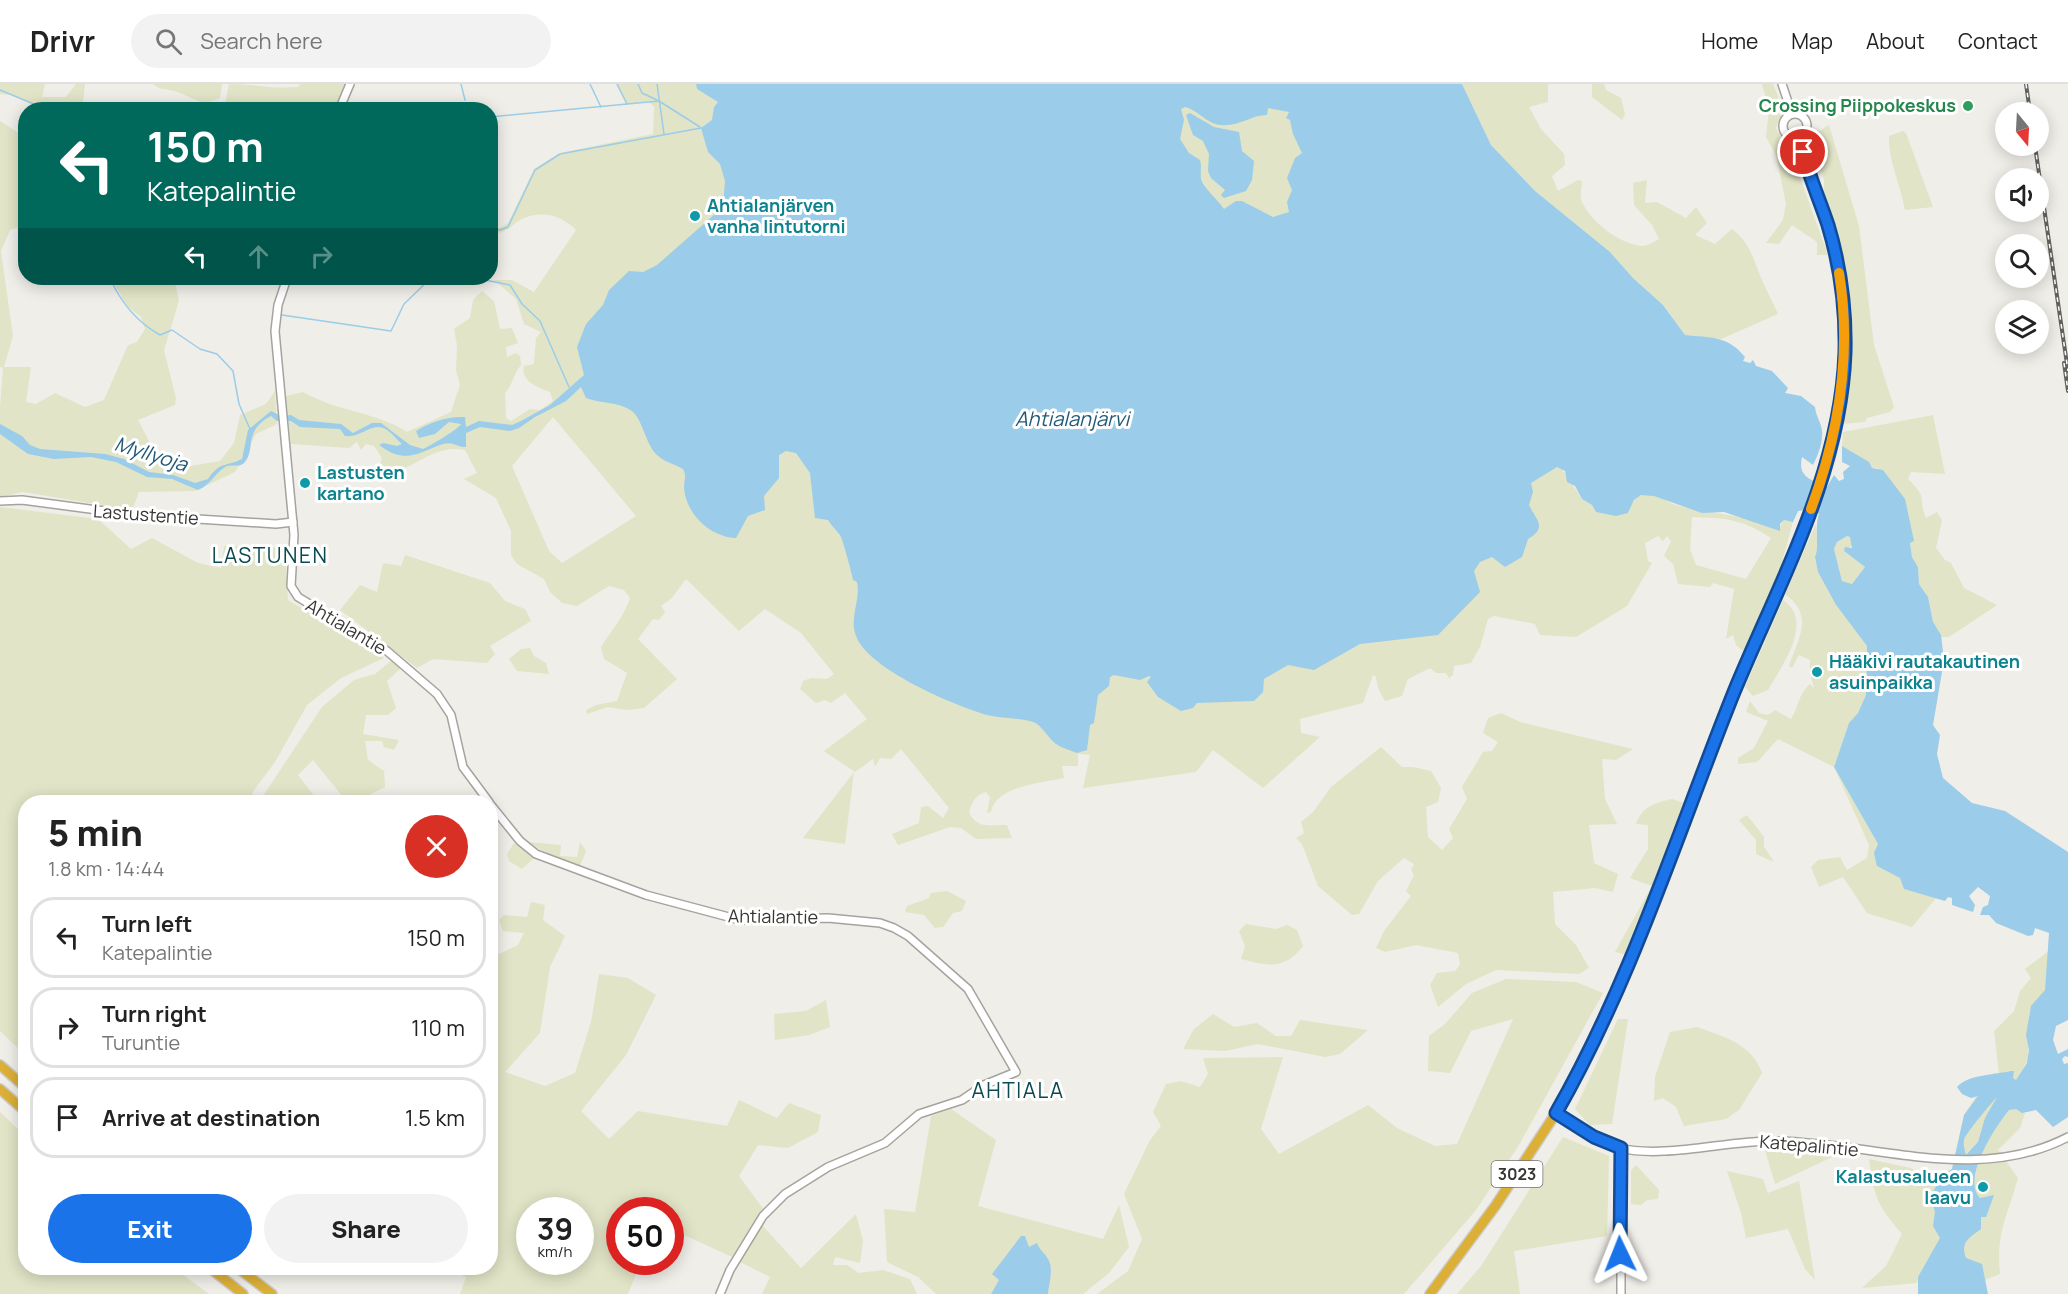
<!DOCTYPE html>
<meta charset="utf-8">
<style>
:root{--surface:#fff;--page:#f2f2f2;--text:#222;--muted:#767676;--line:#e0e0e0;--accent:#1a73e8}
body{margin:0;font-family:Manrope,sans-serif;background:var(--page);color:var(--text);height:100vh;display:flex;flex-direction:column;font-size:22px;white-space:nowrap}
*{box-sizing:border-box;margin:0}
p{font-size:20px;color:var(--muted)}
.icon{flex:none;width:33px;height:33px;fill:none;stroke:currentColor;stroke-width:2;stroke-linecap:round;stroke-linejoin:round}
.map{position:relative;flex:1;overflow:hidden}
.panel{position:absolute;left:18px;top:711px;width:480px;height:480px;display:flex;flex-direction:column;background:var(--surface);border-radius:24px;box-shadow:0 3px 15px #0003}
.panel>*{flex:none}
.banner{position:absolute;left:18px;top:18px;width:480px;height:183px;border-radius:24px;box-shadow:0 3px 15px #0003;background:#00695c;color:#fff;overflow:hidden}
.needle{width:39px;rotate:162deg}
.buttons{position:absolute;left:1995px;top:18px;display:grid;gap:12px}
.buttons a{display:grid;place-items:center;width:54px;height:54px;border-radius:50%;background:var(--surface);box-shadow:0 3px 15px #0003;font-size:30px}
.speed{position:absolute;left:516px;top:1113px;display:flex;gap:12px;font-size:30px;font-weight:700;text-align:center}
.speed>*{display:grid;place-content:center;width:78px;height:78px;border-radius:50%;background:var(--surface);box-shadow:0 3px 15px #0003;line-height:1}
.speed small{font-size:15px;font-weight:400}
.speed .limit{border:9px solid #d22;background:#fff;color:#111}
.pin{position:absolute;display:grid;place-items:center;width:51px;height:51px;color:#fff;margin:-26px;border:3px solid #fff;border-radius:50%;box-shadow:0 2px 6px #0007}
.me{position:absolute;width:66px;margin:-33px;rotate:358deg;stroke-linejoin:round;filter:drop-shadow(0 0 4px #0008)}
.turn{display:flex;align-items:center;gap:21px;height:126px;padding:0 30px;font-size:27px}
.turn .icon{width:78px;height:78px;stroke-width:2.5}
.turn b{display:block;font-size:42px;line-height:51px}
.lanes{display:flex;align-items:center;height:57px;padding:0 30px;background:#0003;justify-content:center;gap:30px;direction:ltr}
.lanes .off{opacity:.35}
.round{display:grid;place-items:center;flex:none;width:63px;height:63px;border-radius:32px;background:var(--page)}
.overview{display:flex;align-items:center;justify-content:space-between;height:102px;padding:0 30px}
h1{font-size:36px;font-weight:800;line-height:45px}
.action{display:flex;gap:12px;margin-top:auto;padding:12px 30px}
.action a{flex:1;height:69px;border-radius:36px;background:var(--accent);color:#fff;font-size:24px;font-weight:800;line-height:69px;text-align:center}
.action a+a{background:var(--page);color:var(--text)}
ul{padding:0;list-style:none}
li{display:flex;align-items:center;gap:18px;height:81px;margin:0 12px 9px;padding:0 18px;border:3px solid var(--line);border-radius:24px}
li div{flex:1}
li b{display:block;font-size:22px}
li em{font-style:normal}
header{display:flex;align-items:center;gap:36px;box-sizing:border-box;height:84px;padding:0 30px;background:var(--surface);border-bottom:2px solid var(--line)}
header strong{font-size:28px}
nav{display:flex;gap:33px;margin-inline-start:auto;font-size:21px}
.search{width:420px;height:54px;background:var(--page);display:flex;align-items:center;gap:15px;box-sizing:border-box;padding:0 21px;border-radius:33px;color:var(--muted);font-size:22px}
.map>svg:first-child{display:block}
</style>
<header>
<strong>Drivr</strong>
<div class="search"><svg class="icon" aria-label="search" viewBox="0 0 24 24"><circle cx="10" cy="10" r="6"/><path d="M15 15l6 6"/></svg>Search here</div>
<nav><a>Home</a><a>Map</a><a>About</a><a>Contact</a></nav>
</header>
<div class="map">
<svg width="2068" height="1210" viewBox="0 0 2068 1210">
<rect width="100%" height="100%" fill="#f0eee8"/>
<g fill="#e1e4c6" fill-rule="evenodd">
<path d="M 0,0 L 45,0 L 42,13 L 66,13 L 76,0 L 85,0 L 83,18 L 77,25 L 44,25 L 11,11 L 0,10 Z"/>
<path d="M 153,0 L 222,0 L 220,14 C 198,24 193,12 174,7 C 164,4 162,7 153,0 Z"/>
<path d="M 229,0 C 253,0 274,5 298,3 L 301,0 L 346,0 L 335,25 L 224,25 Z"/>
<path d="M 616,0 L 1382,0 L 1561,384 L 1582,415 L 1592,421 L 1596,428 L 1628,429 C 1631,423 1634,413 1642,411 C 1652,408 1664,416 1673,420 C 1708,431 1745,429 1778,446 L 1784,436 L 1793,438 L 1779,489 L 1753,554 L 1748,563 L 1742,566 L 1736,561 L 1733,551 L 1726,555 L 1734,505 L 1713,499 L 1710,503 L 1678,500 L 1673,480 L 1664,472 L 1671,457 L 1667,452 L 1663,457 L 1658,452 L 1645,459 L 1648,477 L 1652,479 L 1627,522 L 1576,553 L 1540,551 L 1535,540 L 1494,532 L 1488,535 L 1480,563 L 1471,579 L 1454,582 L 1453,591 L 1449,594 L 1446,589 L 1436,589 L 1430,584 L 1408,595 L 1402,612 L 1385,617 L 1378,604 L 1376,593 L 1373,591 L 1363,619 L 1300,635 L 1301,649 L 1320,653 L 1263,704 L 1213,666 L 1196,688 L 1083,704 L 1090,671 L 1078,670 L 1078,682 L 1062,682 L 1064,694 C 1042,699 995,702 991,728 L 987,729 L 990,713 L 986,708 C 975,711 972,718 969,728 C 976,745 990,741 1007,741 L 1012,754 L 976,755 L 961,744 L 950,743 L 898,761 L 892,750 L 919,739 L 921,723 L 928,722 L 943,734 L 949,724 L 901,665 L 891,675 L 880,674 L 875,683 L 873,675 L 855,688 L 824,667 L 867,635 L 845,609 L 831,619 L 825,616 L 816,619 L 800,605 L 803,597 L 811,594 L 827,595 L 834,590 L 801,549 L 765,525 L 739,547 L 686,495 L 672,514 L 661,522 L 665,528 L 659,536 L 653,535 L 638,555 L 677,595 L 644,624 L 627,626 L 608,623 L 587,630 L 586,626 L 596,621 L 617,617 L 627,589 L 604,575 L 601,563 C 611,547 625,531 630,514 L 624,506 L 609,502 L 577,522 L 562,519 L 550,508 L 544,495 L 517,480 L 511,471 L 511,447 L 496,414 L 464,395 L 477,389 L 465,366 C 429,359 414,391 378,389 L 382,374 L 374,362 L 366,360 L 361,366 L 357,358 L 349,364 L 291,360 L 286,312 L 303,308 C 338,328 374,327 407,348 L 451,328 L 460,301 L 456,286 L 457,261 L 454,245 L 470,234 L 473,216 L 482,207 L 494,217 L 500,245 L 512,244 L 518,259 L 506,263 L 507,273 L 516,269 L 520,272 L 521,281 C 513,290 514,299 505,309 L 506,334 L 511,337 L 530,325 L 540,326 L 553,317 L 550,308 C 539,304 520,297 524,282 L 534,280 L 536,254 L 541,248 L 524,240 L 516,215 L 494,196 L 512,196 L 534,208 L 576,146 C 563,132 543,126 524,134 C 512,139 506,152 491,148 L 491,143 L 500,144 L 508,139 L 534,85 L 560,69 L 653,50 L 654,23 L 649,18 L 626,20 ZM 553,333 L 636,432 L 562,479 L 549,467 L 512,382 ZM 1692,433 C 1726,434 1742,435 1771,454 L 1746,495 L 1696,481 L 1690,465 Z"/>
<path d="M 1462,0 L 1548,0 L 1548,18 L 1529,23 L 1541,45 L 1564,70 L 1565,81 L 1552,92 L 1558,107 L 1578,96 L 1582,97 C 1582,102 1580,110 1581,115 C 1588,137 1620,160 1642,162 C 1648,162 1654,158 1659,155 L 1652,141 L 1634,121 L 1633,99 L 1647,96 L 1645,119 L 1657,118 L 1686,134 L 1696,123 L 1707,139 L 1695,151 L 1715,160 L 1732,145 C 1750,159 1753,174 1761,194 C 1766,206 1773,218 1778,230 L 1721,255 L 1685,251 L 1663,221 L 1633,194 L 1610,168 L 1535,107 L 1491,61 Z"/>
<path d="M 1592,0 L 1604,0 L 1606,6 L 1621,14 L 1625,30 L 1622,36 L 1592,13 Z"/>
<path d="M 1762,0 L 1773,0 L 1783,25 L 1776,44 L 1799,91 L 1828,171 L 1817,171 L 1817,158 L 1792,141 L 1779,160 L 1766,159 L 1783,136 L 1786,120 L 1776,71 L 1766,53 L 1769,26 Z"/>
<path d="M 0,37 L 25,53 L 25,141 L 10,146 L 1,167 L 13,252 L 4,283 L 31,283 L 26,318 L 36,320 L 55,309 L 85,323 L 104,316 L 128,261 L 137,258 L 145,245 L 141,233 L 127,222 L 114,199 L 129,194 L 174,194 L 179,217 L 164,266 L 176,314 L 175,321 L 138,336 L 156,371 L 184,383 L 220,377 L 234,359 L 240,331 L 266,320 L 275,307 L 277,340 L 256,350 L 235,388 L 195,407 L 139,408 L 132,426 L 23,408 L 0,413 L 0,323 L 3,284 L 0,283 Z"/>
<path d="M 1829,41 L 1859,142 L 1874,261 L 1894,323 L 1890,328 L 1867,334 L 1865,338 L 1841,340 L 1849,273 L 1844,195 L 1824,113 L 1824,96 L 1811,60 L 1816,49 Z"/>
<path d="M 1903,47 L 1906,49 L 1933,123 L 1905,126 C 1901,102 1888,76 1889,52 Z"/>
<path d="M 1933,331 L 1945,390 L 1911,388 L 1908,395 C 1930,416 1917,415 1926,434 L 1937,428 L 1942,436 L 1936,464 L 1945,476 L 1951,479 L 1964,504 L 1997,521 L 1949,553 L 1941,553 L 1933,538 L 1928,513 L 1919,500 L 1918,483 L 1912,473 L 1910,459 L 1878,384 L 1872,384 L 1842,362 L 1843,348 Z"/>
<path d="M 0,423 L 98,435 L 131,465 L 152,454 L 198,479 L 221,484 L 224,462 L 285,464 L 288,516 L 384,574 L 341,594 L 307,621 L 275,678 L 252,709 L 259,718 L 322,623 L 354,596 L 375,590 L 392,576 L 402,583 L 387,597 L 396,624 L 388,631 L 366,631 L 363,650 L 399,656 L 394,666 L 384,663 L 382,657 L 365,657 L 368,676 L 384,687 L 385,703 L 365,713 L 343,713 L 313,676 L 298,691 L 319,718 L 26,718 L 25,971 L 0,947 Z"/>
<path d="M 1816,440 L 1818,468 L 1815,473 L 1818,488 L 1836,521 L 1867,562 L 1866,611 L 1858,629 L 1849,639 L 1834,683 L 1878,760 L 1877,782 L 1901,794 L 1904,805 L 1936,814 L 1912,843 L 1867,829 L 1843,793 L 1819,803 L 1811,783 L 1818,776 L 1840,773 L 1847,786 L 1867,774 L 1869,761 L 1834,683 L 1778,655 L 1757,678 L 1738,680 L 1738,674 L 1754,664 L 1768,637 L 1746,628 L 1750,617 L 1759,629 L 1768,631 L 1775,626 L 1791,635 C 1799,623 1798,610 1810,600 L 1814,604 L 1810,589 L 1810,576 L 1799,571 L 1792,584 L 1789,582 C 1798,554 1815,532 1785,510 Z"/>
<path d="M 1847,452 L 1850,453 L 1853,461 L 1844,467 L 1865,483 L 1852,500 L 1842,497 L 1834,465 L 1837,458 Z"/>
<path d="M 405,471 L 490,499 L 505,517 L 525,525 L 531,537 L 490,562 L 495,570 L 487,579 L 433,575 L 417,584 L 340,526 L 360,501 L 377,508 L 383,479 L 401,482 Z"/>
<path d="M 1783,516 C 1815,537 1782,582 1768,606 L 1753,612 L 1745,603 Z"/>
<path d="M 530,564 L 534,572 L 546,579 L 549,590 L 517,587 L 509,575 L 521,565 Z"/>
<path d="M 1501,629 L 1520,638 L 1633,665 L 1616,676 L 1602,675 L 1605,715 L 1617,740 L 1589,741 L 1594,779 L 1618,790 L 1613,808 L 1595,804 L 1553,808 L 1555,840 L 1576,861 L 1589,884 L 1579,890 L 1496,886 L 1466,900 L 1438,923 L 1430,901 L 1437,889 L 1455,887 L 1460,881 L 1458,869 L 1416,861 L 1385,868 L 1376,864 L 1384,847 L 1411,812 L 1406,807 L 1414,791 L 1411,786 L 1414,780 L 1404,774 L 1378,797 L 1359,830 L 1352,831 L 1318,802 L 1302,760 L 1296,754 L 1304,749 L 1301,738 L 1313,728 L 1331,703 L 1381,663 L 1402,683 L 1413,683 L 1431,687 L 1441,704 L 1438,718 L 1426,723 L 1428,753 L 1442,766 L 1453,754 L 1449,745 L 1467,715 L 1462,703 L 1483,668 L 1492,667 L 1498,658 L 1483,649 L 1488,634 Z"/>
<path d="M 854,688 L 845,760 L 803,754 Z"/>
<path d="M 1672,715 L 1684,719 L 1627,871 L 1615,868 L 1652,802 L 1630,794 L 1648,765 L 1648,741 L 1636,740 C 1642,723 1654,719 1672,715 Z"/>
<path d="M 1747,731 L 1764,753 L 1764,763 L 1774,778 L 1756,770 L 1756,756 L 1739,736 Z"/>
<path d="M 528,758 L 561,761 L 560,772 L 577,773 L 580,758 L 586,767 L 580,782 L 559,776 Z"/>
<path d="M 514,759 L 534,774 L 522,785 L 509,777 L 507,770 Z"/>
<path d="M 947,807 L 966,817 L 962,827 L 953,829 L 943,843 L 935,844 L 924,831 L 905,828 L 907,822 L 929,814 L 931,809 Z"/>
<path d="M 531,818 L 545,821 L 543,836 L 565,852 L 550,883 L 540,949 L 505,988 L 545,1002 L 575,989 L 591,938 L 599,890 L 628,894 L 656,911 L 626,971 L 581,1027 L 609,1055 L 638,1027 L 727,1042 L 739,1016 L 777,1034 L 789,1019 L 821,1031 L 818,1048 L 788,1064 L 758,1061 L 739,1092 L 764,1126 L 732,1173 L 671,1145 L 670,1126 L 620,1126 L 620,1178 L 641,1178 L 628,1210 L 460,1210 L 466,1193 L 446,1184 L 490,1184 L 491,866 L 499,870 L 518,861 L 524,849 L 503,847 L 499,836 L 504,831 L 527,833 ZM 530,1126 L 580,1126 L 580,1178 L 530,1178 Z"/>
<path d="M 1246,840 L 1276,845 L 1287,841 L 1297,846 L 1303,862 C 1285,886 1267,882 1241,875 L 1245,862 L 1239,847 Z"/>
<path d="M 2049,867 L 2045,906 L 2030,927 L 2028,975 L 2018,995 L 2014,996 L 2003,989 L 1999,991 L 1994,947 L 2014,927 L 2020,907 L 2031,894 L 2025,885 Z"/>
<path d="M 1506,895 L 1576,898 L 1603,909 L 1519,1061 L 1476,1126 L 1404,1210 L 1097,1210 L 1128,1187 L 1142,1155 L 1124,1110 L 1150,1056 L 1161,1042 L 1153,1028 L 1166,1000 L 1181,997 L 1200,1003 L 1208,990 L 1203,974 L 1283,973 L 1261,1045 L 1279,1070 L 1368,1021 L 1397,1044 L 1435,1062 L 1457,1060 L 1513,935 L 1471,947 L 1450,989 L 1428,987 L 1429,952 L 1445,940 L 1472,909 Z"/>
<path d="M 826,916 L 830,943 L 809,951 L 775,956 L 774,930 L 806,927 Z"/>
<path d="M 1213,930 L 1234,943 L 1257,939 L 1276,952 L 1291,952 L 1300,936 L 1368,946 L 1340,970 L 1325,973 L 1258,960 L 1225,967 L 1183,965 L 1194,945 Z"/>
<path d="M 1618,935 L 1628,935 L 1612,1040 L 1590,1041 L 1575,1025 Z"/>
<path d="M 1697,943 C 1724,953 1751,959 1762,989 L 1739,1026 L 1726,1035 L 1684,1042 L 1676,1023 L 1663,1014 L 1654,1017 L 1655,993 L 1670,948 Z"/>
<path d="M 1978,1010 L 2002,1010 L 2016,1025 L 2025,1029 L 2020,1044 L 1998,1066 L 2018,1094 C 2007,1133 1996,1148 2000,1190 L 1985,1196 L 1918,1193 L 1917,1199 L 1862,1204 L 1886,1182 L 1902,1150 C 1877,1121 1874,1113 1869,1075 L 1911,1084 L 1920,1091 L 1949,1087 L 1952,1085 L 1964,1031 Z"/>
<path d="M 951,1025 L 996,1056 L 978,1122 L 1103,1155 L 1119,1121 L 1129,1163 L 1109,1189 L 1083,1210 L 1048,1210 L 1051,1187 L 1029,1163 L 1025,1152 L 991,1210 L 936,1210 L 918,1193 L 887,1178 L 884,1125 L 915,1128 L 931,1032 Z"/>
<path d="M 0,1028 L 25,1052 L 26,1184 L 174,1184 L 209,1210 L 0,1210 Z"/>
<path d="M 1563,1053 L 1609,1072 L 1607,1152 L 1514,1167 L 1520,1210 L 1457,1210 L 1481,1182 Z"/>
<path d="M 1764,1063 L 1765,1063 L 1843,1068 L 1775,1100 Z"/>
<path d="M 1636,1081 L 1659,1106 L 1658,1115 L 1647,1116 L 1641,1121 L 1631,1120 L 1631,1086 Z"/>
<path d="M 1727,1087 L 1763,1095 L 1768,1109 L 1799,1097 L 1815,1196 L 1805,1185 L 1788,1145 L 1746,1154 L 1741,1129 Z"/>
<path d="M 856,1130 L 863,1157 L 860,1179 L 835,1173 L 833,1181 L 847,1181 L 859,1189 L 883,1186 L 910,1195 L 917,1210 L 762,1210 L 770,1193 L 740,1178 L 762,1141 L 801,1184 Z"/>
</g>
<g fill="#9bcce9" fill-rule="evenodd">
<path d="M 696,0 L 1462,0 L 1491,61 L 1535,107 L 1610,168 L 1633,194 L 1663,221 L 1685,251 C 1711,254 1727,251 1745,273 L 1743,277 L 1750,279 L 1753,276 L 1756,282 L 1772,287 L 1788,304 L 1785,309 L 1801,312 L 1815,323 C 1816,333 1821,338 1822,347 C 1823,359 1818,371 1813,381 L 1802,373 C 1797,395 1814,396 1827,403 L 1834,391 L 1839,397 L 1844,395 L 1843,388 L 1850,382 L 1842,378 L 1842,362 L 1869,378 L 1872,384 L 1883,386 L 1905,415 L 1914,457 L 1910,459 L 1912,473 L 1918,483 L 1919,500 L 1928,513 L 1933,538 L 1941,551 L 1944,576 L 1933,641 L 1940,651 L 1937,670 L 1943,694 L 1972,719 L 2005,727 L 2068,768 L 2068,936 L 2056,942 L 2053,956 L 2058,970 L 2068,965 L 2068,973 L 2065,972 L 2062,975 L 2064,980 L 2068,979 L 2068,1033 L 2053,1043 L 2036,1026 L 2022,1029 L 2016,1025 L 2009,1026 C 1995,1043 1961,1095 1980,1114 L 1994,1111 L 1986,1133 L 1981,1133 L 1981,1145 C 1969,1154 1960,1158 1966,1174 L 1982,1180 L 1988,1210 L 1918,1210 L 1918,1193 L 1940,1154 L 1933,1142 L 1935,1128 L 1930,1112 L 1944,1090 L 1952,1085 L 1964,1031 L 1978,1012 L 1971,1014 L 1962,1010 L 1957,1003 C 1969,990 1995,991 2011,987 L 2014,987 L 2013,994 L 2016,996 L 2027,979 L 2029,966 L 2026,951 L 2031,922 L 2045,906 L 2049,849 L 2035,844 L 2033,851 L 2028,852 L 1996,839 L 1989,831 L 1980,831 L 1983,823 L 1988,821 L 1990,812 L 1978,803 L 1969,812 L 1975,821 L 1973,828 L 1952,821 L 1952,814 L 1948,813 L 1945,817 L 1904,805 L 1900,794 L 1877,782 L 1874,769 L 1878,760 L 1834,683 L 1849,639 L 1858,629 L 1866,611 L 1867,562 L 1836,521 L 1818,488 L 1815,473 C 1820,463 1814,444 1819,430 L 1813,425 L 1798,427 L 1793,438 L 1784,436 L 1780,440 L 1780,447 L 1724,428 L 1702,429 L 1654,412 L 1641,411 L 1634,416 L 1628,429 L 1616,432 L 1596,428 L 1592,421 L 1582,415 L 1575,402 L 1567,398 L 1565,387 L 1557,383 L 1531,399 L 1533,408 L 1529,421 C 1536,436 1548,443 1528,455 L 1522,473 L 1505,483 L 1492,473 L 1480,478 L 1474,487 L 1480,508 L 1438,551 L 1360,560 L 1314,586 L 1288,581 L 1264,595 L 1263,608 L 1254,617 L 1197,619 L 1193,624 L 1181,627 L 1158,613 L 1147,598 L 1151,593 L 1149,592 L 1140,596 L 1114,591 L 1110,593 L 1109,602 L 1098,611 L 1094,639 L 1090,641 L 1087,666 L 1077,669 C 1070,666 1062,664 1056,660 C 1048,654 1042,641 1033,638 C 1018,633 1002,635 987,631 C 953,621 868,585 856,552 C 849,533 861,516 857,498 L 853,496 C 852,490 843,456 840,451 C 836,446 831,441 828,436 L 815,434 L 810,389 L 796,369 L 786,367 L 779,371 L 779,394 L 764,412 L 765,426 L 748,432 L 736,454 C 710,453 686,430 684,404 C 684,395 687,393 683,385 C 673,379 663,378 655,369 C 645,357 642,335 632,327 C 617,317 601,320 586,314 L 581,303 L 566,317 L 535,333 L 519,344 L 510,347 L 480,343 L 466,349 L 466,363 C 457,363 453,357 443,360 C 421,367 407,381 382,363 L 379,361 L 383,359 L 397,362 L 402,360 C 397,356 393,350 387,346 C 372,336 361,355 345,352 L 340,345 L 300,343 L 291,337 L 277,337 L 271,332 C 243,346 256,365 245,378 C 240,384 233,380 227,382 C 216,387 211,401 198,406 L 172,395 L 147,393 L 116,378 L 91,373 L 54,375 L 28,370 L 0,350 L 0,340 L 22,352 L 30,361 L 40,365 L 105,370 L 124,375 L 149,388 L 173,391 L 195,399 L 208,395 C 220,377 226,383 242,375 L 248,346 L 271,327 L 281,332 L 291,331 L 299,336 L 341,340 L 353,349 L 372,339 L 381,339 L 410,361 L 423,365 C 430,362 460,344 461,340 L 449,338 L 435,350 L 419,354 L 416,347 C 430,338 448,332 465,333 L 466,343 L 479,337 L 512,341 L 521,337 L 550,321 L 584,291 L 577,263 L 586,240 L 603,221 L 609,206 L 629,187 L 643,188 L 657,181 L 723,123 L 725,97 L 720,80 L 708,68 L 701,44 L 712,36 L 714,23 L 718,18 L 697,5 ZM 1185,23 C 1198,26 1207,40 1221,41 C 1238,43 1254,30 1267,31 L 1268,24 L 1289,28 L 1286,34 L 1290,36 L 1293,50 L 1302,69 L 1295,74 L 1287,94 L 1292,106 L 1287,118 L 1289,128 L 1273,133 L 1242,117 L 1236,117 L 1224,125 C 1219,117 1202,102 1201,95 C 1200,88 1202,83 1200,76 L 1189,69 L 1180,55 L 1184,36 L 1181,25 ZM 1847,452 L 1850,453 L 1852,464 L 1845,463 L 1844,467 L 1865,483 L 1852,500 L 1842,497 L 1834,465 L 1837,458 ZM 1997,1013 L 1985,1034 L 1978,1058 L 1966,1071 C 1965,1067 1963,1061 1964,1056 C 1965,1050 1993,1017 1997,1013 Z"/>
<path d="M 1190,29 L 1214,43 L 1239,48 L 1242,67 L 1254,77 L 1252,96 L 1246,107 L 1224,114 L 1221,111 L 1225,106 L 1211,94 L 1208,87 L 1209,70 L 1203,57 L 1193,51 L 1186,31 Z"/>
<path d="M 1021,1152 L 1025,1152 L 1029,1163 L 1037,1159 C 1040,1167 1045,1169 1048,1175 C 1054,1185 1049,1199 1048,1210 L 991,1210 L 999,1196 L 992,1190 Z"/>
</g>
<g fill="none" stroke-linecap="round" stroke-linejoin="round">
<g stroke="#9bcce9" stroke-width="1.5">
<path d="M 461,0 L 465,16"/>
<path d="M 590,0 L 601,23"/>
<path d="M 617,0 L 627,20"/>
<path d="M 638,0 L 642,9 L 657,16"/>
<path d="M 657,0 L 664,50"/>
<path d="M 0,6 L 48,26"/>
<path d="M 466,21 L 467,26"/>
<path d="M 490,33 L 659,17 L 700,43"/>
<path d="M 490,145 L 500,146 L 508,143 L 535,86 L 560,70 L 701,44"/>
<path d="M 110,194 C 121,219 137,238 160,251 L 172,246 L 200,265 L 217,270 L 233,287 L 239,320 L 250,345"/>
<path d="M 475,194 L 510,201 L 522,220 L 540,237 L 569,303"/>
<path d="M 282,231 L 391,247 L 404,220 L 431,194"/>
</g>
<defs>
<g id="secondary">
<path d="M 1782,0 L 1789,21 L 1788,32"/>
<path d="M 339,26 L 350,0"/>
<circle cx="1795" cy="42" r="12"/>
<path d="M 1803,51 C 1800,81 1819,113 1828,141 C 1841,187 1848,239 1843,286 C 1832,403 1775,503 1733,611 C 1679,752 1631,897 1556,1029 C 1576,1043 1597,1057 1620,1064 C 1664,1075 1729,1056 1775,1057 C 1872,1058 1976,1101 2068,1053"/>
<path d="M 1788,52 L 1803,75"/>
<path d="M 287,194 L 278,221 L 275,247 L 294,451 L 291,502 L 298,513 L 387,567 L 437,610 L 451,631 L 463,683 L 489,718"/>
<path d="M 0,417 L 22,416 L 135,431 L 276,440 L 293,438"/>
<path d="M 490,720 L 520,757 L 536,770 L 646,811 L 740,836 L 828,834 L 880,839 L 894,844 L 908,852 L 968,905 L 1016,988 L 984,1001 L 962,1016 L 919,1030 L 885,1059 L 828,1083 L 785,1110 L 763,1132 L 730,1186 L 720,1210"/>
<path d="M 1621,1210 L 1621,1064"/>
</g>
<g id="highway">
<path d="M 0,981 L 26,1004"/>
<path d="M 0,1005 L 26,1028"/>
<path d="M 210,1184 L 243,1210"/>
<path d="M 238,1184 L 272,1210"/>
<path d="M 1430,1210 L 1496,1121 L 1556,1029"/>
</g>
</defs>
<use href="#secondary" stroke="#a5a39d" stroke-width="10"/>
<use href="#highway" stroke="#cbcbca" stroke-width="12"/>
<use href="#secondary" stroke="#fff" stroke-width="7"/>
<use href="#highway" stroke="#dcaf37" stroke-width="9"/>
<defs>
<g id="rail">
<path d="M 2026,0 L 2030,28"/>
<path d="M 2035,62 L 2068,287"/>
<path d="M 2064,279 L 2068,307"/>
</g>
</defs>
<use href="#rail" stroke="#62615e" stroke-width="4"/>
<use href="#rail" stroke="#fff" stroke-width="1.5" stroke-dasharray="4.5" stroke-linecap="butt"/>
</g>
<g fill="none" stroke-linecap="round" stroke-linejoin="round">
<defs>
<path id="route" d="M 1620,1170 L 1621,1064 L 1594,1053 L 1556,1029 C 1632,896 1677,750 1734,608 C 1779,499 1841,389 1845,268 C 1846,226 1840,181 1828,141 C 1820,117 1809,92 1803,68"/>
</defs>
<use href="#route" stroke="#114b97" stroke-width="15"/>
<use href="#route" stroke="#1a73e8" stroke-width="10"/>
<path stroke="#f59e0b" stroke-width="10" d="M 1811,425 C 1839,349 1852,269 1839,189"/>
</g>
<circle fill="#2e9e5b" stroke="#fff" stroke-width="2" cx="1968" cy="22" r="6"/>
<g fill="#0f9aa8" stroke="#fff" stroke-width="2">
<circle cx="695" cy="132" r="6"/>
<circle cx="305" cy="399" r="6"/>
<circle cx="1817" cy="588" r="6"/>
<circle cx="1983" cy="1103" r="6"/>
</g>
<g text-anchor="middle" stroke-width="6" stroke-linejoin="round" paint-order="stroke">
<rect fill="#fff" stroke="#737271" stroke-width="1.5" x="1491.5" y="1077" width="51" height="26" rx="4.5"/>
<g font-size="16" font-weight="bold" fill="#373634">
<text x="1517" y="1096">3023</text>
</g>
<g font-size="18" font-weight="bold" fill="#27864d" stroke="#fff" text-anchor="end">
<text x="1956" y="28">Crossing Piippokeskus</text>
</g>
<g font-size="18" font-weight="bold" fill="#0d838f" stroke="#fff" text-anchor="start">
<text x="707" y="128">Ahtialanjärven<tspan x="707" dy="21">vanha lintutorni</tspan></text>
<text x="317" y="395">Lastusten<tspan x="317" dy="21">kartano</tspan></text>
<text x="1829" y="584">Hääkivi rautakautinen<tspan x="1829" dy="21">asuinpaikka</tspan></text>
<text x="1971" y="1099" text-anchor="end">Kalastusalueen<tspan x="1971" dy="21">laavu</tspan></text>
</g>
<g font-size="18" fill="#373634" stroke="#fff">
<text transform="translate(146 431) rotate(4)" y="6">Lastustentie</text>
<text transform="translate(346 543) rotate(31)" y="6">Ahtialantie</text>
<text transform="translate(773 833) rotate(1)" y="6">Ahtialantie</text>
<text transform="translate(1809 1062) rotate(5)" y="6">Katepalintie</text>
</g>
<g font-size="20" font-style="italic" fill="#1f5976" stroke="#fff">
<text x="1072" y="342">Ahtialanjärvi</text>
<text transform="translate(151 370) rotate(17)" y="7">Myllyoja</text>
</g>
<g font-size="21" letter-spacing="1.5" fill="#094950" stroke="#fff">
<text x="270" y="479">LASTUNEN</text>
<text x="1018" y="1014">AHTIALA</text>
</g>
</g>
</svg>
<div class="buttons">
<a><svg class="needle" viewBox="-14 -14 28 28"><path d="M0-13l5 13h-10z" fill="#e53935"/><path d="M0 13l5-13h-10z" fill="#767676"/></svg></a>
<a><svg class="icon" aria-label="sound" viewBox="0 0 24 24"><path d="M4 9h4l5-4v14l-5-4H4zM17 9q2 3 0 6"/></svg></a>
<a><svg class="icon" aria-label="search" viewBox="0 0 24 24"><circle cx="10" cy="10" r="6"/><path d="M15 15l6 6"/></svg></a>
<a><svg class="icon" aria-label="layers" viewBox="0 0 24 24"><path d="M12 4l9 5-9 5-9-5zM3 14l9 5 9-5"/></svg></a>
</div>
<div class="speed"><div>39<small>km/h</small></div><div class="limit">50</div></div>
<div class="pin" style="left:1803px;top:68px;background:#d93025"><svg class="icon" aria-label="arrive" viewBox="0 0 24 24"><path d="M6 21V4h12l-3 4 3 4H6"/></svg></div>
<svg class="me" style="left:1620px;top:1170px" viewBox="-20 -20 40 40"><path d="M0-17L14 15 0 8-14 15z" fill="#1a73e8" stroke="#fff" stroke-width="4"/></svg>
<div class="banner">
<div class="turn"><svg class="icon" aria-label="left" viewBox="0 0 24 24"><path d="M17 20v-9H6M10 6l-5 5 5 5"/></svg><div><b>150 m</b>Katepalintie</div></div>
<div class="lanes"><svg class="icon" aria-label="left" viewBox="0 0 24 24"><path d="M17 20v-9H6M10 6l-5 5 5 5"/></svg><svg class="icon off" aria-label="ahead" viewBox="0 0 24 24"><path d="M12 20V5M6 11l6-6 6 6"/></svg><svg class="icon off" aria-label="right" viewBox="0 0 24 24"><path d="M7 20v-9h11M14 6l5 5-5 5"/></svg></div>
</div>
<section class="panel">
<div class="overview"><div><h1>5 min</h1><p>1.8 km · 14:44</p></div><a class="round" style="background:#d93025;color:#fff"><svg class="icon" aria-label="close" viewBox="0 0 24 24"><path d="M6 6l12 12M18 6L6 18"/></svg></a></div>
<ul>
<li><svg class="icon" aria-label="left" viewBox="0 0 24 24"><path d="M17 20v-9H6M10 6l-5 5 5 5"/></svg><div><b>Turn left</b><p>Katepalintie</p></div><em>150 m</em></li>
<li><svg class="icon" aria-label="right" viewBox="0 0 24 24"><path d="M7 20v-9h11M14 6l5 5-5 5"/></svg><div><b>Turn right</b><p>Turuntie</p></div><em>110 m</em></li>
<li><svg class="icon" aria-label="arrive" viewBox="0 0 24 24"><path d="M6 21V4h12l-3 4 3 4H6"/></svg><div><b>Arrive at destination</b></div><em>1.5 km</em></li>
</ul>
<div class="action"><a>Exit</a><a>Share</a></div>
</section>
</div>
